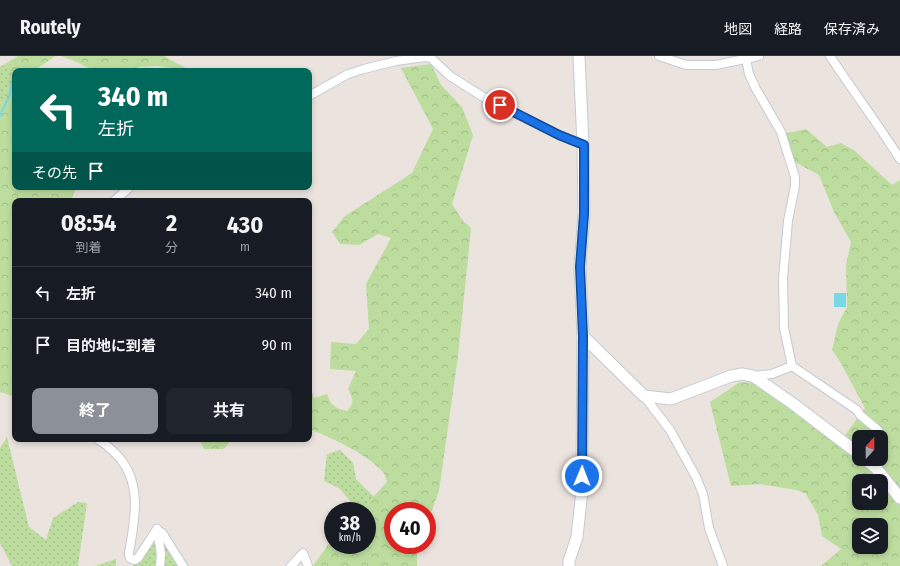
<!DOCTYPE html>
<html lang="ja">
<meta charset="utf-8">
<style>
:root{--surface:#171b24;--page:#20242c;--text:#f1f3f6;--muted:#9ea1a6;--line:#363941;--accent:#8c9099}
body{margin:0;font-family:"Fira Sans Condensed","Noto Sans JP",sans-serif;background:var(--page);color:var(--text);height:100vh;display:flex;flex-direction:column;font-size:15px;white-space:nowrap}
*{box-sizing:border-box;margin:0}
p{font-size:13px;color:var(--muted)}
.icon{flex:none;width:22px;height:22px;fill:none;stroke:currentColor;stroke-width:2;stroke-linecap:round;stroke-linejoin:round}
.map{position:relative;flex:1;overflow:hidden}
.side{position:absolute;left:12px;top:142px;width:300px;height:244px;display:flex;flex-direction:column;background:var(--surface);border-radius:8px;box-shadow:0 2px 6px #0003}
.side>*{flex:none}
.top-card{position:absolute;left:12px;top:12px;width:300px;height:122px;border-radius:8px;box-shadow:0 2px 6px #0003;background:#00695c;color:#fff;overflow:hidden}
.needle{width:26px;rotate:21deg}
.controls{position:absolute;left:852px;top:374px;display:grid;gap:8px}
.controls a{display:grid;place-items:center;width:36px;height:36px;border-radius:8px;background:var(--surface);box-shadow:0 2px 6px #0003;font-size:20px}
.speed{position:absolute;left:324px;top:446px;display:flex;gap:8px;font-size:20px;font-weight:700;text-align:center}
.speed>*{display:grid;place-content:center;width:52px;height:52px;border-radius:50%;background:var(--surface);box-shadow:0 2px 6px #0003;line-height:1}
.speed small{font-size:10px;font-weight:400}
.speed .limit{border:6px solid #d22;background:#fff;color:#111}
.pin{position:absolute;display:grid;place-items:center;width:34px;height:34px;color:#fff;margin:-17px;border:2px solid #fff;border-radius:50%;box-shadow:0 1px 4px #0007}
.me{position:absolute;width:44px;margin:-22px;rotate:1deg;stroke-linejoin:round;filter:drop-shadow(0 0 3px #0008)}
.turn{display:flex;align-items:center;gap:14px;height:84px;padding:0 20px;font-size:18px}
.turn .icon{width:52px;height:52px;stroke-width:2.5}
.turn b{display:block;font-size:28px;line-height:34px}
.then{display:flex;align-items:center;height:38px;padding:0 20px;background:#0003;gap:8px;font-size:15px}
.eta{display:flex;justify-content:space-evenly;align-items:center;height:68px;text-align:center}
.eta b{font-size:24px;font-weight:700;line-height:28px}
.action{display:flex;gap:8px;margin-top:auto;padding:8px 20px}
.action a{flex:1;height:46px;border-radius:8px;background:var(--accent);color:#fff;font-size:16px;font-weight:700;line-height:46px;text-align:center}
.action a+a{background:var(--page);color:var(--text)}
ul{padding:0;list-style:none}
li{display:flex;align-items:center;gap:12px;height:52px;padding:0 20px;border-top:1px solid var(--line)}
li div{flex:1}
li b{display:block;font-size:15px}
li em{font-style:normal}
header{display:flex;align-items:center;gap:24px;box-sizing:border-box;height:56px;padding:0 20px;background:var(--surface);border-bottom:1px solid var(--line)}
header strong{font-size:19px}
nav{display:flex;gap:22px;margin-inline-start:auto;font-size:14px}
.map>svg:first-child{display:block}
</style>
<header>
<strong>Routely</strong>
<nav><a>地図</a><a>経路</a><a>保存済み</a></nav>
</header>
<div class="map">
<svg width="900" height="510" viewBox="0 0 900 510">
<defs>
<pattern id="grass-dots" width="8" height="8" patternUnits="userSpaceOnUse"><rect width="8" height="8" fill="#bddd9f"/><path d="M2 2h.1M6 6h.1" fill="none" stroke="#a3be89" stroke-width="1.8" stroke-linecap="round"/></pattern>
<pattern id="forest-crowns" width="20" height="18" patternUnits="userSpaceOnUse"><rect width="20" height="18" fill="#bddd9f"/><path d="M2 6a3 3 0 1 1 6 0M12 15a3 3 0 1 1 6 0" fill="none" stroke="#a3be89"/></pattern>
</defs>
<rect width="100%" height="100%" fill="#ebe3de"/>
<g fill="url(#grass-dots)">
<path d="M 5,8 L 15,20 L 0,48 L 0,11 Z"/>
<path d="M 7,381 L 29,471 L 46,484 L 53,462 L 78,446 L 87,447 L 78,510 L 12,510 L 0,487 L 0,392 Z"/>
<path d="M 340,394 L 353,407 L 356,423 L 374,441 L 362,455 L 359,455 L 339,432 L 324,425 L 327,398 Z"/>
<path d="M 157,473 L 159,475 L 178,510 L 133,510 Z"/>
<path d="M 116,503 L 116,510 L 95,510 Z"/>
</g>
<g fill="url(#forest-crowns)" fill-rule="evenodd">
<path d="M 18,0 L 55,0 L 38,12 L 38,15 L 15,15 L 15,131 L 77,131 L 70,145 L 15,145 L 15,341 L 0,336 L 0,48 L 14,20 L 5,8 Z"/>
<path d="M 61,0 L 164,0 L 191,15 L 157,10 L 138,11 L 140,15 L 94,15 L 77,6 Z"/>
<path d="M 431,8 L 441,29 L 462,51 L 473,79 L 452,148 L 463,165 L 471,172 L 458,300 L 439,435 L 427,468 L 427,455 L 393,455 L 393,489 L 419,489 L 417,494 L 417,510 L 313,510 L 333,482 L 333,489 L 367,489 L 367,455 L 360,455 L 387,426 C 386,422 385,418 382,415 C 365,397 334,383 312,374 L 309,372 L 309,329 L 314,342 L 327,338 C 331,349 334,352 347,355 C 355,346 353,343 348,333 L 356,315 L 330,313 L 331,286 L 356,288 L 369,273 L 366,228 L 391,182 L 378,178 L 359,189 L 340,188 L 332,176 L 345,160 L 412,117 L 433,73 L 401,12 Z"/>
<path d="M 806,73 L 827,91 L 841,87 L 855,95 L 892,129 L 900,124 L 900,510 L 821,510 L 841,493 L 822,480 L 818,459 L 806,438 L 797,434 L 759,428 L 731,430 L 710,346 L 740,326 L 755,327 L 840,386 L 865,352 L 838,302 L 832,294 L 838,268 L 847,251 L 846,209 L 851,186 L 834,156 L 819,119 L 791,104 L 778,79 ZM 859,381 L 881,381 L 881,403 L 859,403 ZM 859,425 L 881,425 L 881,447 L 859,447 ZM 859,469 L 881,469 L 881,491 L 859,491 Z"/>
<path d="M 199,383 L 232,383 L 224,393 L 204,393 Z"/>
</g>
<rect fill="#79d8e5" x="834" y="237" width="12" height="14"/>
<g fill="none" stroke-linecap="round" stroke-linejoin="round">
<path stroke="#79d8e5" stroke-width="2" d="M 0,60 L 10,38 L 12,25"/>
<defs>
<g id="street">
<path d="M 659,0 L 686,9 L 716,9 L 759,0"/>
<path d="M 830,0 C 853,35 878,68 900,103"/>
<path d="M 746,3 L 749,18 L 756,33 L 781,76 L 795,121 L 795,130 L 788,165 L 783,222 L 784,272 L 792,310 L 857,354 L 860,359 L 878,374"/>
<path d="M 309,40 L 348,18 L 364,13 L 396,5 L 425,1 L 431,2 L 450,20 L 488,44 L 559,79 L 583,89"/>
<path d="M 114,145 L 130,131"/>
<path d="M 753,320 L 772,318 L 792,310"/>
<path d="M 644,340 L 670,374 L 696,421 L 703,438 L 709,472 L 723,510"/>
<path d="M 97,383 C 105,387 109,391 116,398 C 143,425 135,463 129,497 C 129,502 130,503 135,504 L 138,502 L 157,473"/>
<path d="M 157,473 L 163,478 L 183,510"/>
<path d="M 157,473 L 161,498 L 160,510"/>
<path d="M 291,510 L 303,497 L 308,510"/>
</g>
<g id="secondary">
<path d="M 583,280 L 644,340 L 671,343 L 731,320 L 742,318 L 753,320 L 792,347 L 859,398"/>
<path d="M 865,403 L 876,412 L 900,442"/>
<path d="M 569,510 L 569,505 L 577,481 L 581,444 L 582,408 L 583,280 L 580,211 L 584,158 L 583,89 L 579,0"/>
</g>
</defs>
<use href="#street" stroke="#c5cad3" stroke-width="10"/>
<use href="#secondary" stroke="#c5cad3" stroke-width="13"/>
<use href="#street" stroke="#fff" stroke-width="8"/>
<use href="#secondary" stroke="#fff" stroke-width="11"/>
</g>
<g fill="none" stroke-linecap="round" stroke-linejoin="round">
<defs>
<path id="route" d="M 500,49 L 559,79 L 584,89 L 584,158 L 580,211 L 583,280 L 582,420"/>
</defs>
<use href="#route" stroke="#114b97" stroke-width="10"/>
<use href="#route" stroke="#1a73e8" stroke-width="7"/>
</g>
</svg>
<div class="controls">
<a><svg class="needle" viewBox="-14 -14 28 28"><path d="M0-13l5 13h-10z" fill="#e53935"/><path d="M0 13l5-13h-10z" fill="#9ea1a6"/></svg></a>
<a><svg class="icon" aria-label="sound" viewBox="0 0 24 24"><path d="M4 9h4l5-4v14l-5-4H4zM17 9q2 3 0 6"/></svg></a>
<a><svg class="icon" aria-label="layers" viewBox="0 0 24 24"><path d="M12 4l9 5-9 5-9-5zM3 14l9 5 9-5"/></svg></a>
</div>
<div class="speed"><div>38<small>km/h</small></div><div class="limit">40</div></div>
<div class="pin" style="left:500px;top:49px;background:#d93025"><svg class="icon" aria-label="arrive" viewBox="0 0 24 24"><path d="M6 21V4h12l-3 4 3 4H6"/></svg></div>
<svg class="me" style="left:582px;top:420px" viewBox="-20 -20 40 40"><circle r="17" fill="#1a73e8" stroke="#fff" stroke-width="3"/><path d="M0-11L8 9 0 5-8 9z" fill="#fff"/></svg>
<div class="top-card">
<div class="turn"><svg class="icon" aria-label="left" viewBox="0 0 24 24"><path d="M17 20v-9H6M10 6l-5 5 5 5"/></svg><div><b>340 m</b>左折</div></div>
<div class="then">その先<svg class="icon" aria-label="arrive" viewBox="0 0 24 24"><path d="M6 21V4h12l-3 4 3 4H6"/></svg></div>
</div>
<section class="side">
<div class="eta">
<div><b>08:54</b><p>到着</p></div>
<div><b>2</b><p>分</p></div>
<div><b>430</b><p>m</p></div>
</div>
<ul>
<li><svg class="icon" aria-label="left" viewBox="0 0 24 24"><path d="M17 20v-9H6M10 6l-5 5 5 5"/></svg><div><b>左折</b></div><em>340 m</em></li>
<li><svg class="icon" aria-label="arrive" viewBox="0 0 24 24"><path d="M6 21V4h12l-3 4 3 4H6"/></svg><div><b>目的地に到着</b></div><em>90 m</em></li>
</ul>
<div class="action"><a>終了</a><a>共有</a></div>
</section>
</div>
